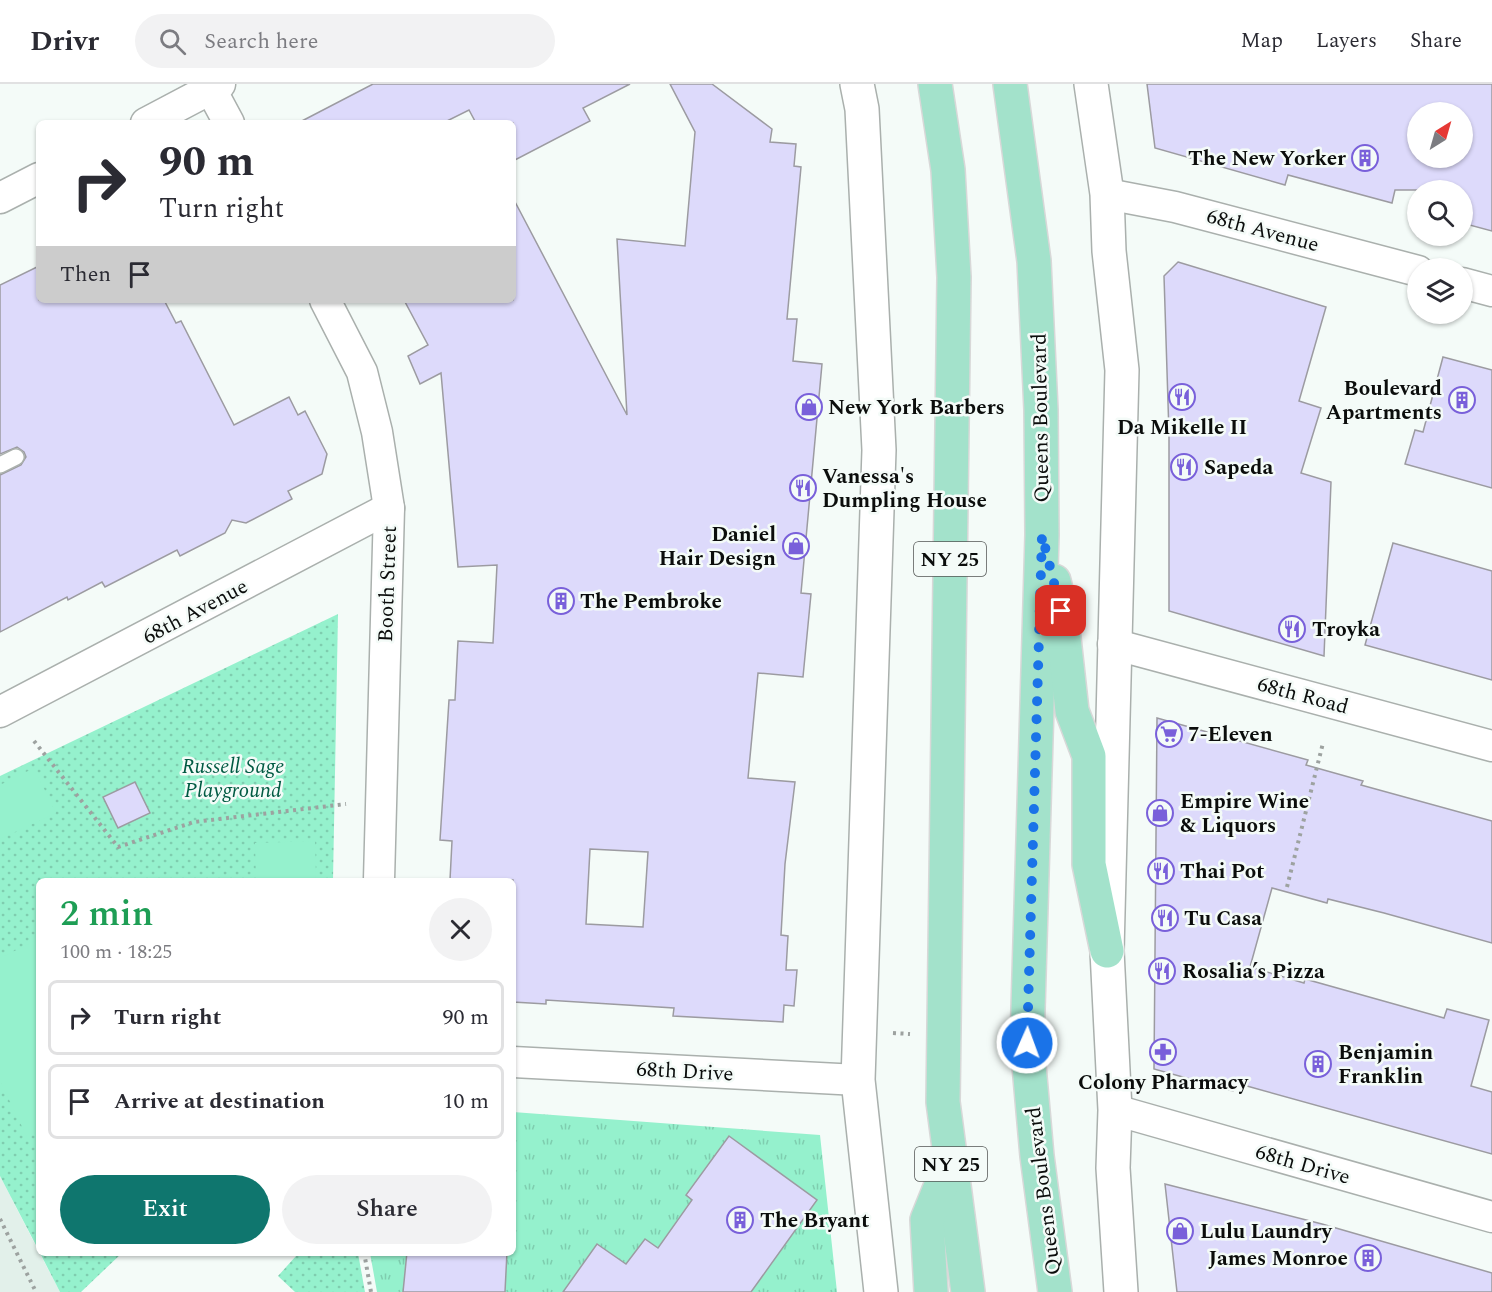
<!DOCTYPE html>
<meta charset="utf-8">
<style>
:root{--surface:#fff;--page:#f2f2f3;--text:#2b2b33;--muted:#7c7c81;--line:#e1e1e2;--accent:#0f766e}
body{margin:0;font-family:Spectral,serif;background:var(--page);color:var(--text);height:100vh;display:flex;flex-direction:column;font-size:22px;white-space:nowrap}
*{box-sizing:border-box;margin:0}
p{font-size:20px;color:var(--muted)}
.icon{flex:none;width:33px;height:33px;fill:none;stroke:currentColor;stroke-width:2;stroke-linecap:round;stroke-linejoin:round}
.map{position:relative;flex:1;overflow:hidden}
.panel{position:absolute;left:36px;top:794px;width:480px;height:378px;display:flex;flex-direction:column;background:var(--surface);border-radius:9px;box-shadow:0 2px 4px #0004}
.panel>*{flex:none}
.guide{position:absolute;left:36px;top:36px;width:480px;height:183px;border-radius:9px;box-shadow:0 2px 4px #0004;background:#fff;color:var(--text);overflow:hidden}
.needle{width:39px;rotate:37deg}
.fabs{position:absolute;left:1407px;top:18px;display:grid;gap:12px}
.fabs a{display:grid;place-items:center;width:66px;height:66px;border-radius:50%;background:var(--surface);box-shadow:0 2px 4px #0004;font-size:30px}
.pin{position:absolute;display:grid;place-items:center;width:51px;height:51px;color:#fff;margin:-26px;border-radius:12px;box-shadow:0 3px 9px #0006}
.me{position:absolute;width:66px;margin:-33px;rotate:2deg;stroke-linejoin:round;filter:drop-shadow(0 0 4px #0008)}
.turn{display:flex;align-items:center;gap:21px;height:126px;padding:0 24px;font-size:27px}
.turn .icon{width:78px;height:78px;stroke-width:2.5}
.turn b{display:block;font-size:42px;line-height:51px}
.then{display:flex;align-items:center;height:57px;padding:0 24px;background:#0003;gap:12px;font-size:22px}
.round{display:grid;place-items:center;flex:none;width:63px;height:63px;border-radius:32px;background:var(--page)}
.summary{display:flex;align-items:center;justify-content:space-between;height:102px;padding:0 24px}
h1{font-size:36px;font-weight:600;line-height:45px;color:#1e9e55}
.button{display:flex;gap:12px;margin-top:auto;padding:12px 24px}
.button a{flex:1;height:69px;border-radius:36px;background:var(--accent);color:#fff;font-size:24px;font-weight:600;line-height:69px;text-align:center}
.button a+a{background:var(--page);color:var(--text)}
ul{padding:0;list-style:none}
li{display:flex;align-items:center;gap:18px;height:75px;margin:0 12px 9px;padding:0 12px;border:3px solid var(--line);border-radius:9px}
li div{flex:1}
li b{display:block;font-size:22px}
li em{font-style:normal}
header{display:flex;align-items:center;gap:36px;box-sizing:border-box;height:84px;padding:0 30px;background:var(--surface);border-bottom:2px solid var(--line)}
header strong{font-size:28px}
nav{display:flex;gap:33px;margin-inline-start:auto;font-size:21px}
.search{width:420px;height:54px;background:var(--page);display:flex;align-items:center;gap:15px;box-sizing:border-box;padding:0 21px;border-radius:33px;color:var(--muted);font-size:22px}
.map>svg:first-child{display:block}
</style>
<header>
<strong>Drivr</strong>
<div class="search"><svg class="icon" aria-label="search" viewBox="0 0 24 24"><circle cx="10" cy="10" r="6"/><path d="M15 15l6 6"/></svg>Search here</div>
<nav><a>Map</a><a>Layers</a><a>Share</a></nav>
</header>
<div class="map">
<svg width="1492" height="1208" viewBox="0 0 1492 1208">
<defs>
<pattern id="grass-tufts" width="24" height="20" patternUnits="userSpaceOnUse" patternTransform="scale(1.5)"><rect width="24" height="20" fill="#95f1cd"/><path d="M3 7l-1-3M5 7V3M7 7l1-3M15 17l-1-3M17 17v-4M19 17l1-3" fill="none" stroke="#7fcdaf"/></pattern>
<pattern id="park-dots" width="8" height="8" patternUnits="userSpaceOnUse" patternTransform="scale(1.5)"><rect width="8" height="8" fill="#95f1cd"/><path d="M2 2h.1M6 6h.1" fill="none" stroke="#7fcdaf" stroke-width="1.8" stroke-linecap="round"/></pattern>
</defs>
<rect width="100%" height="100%" fill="#f4fbf8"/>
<path fill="#e2f0ea" d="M 0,1092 L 39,1168 L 60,1208 L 0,1208 Z"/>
<path fill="url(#grass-tufts)" d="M 513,1028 L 820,1051 L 837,1208 L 377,1208 L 370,1169 L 513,1168 Z"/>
<g fill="url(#park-dots)">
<path d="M 338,530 L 333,796 L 39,796 L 39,1167 L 0,1092 L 0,692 Z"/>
<path d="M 40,1169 L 122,1169 L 81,1208 L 60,1208 Z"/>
<path d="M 294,1169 L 358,1169 L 365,1208 L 295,1208 L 278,1192 L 296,1172 Z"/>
</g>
<g fill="#95f1cd">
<path d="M 34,684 L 56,729 L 0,755 L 0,701 Z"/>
<path d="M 315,757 L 316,796 L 256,796 L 255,759 Z"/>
<path d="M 39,855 L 39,1047 L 27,1053 L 0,997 L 0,874 Z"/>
</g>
<g fill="#dddafb" stroke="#9c9ba1" stroke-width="1.5" fill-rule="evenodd">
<path d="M 373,0 L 630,0 L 583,24 L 590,37 L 513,77 L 513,39 L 476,39 L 469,26 L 443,39 L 298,39 Z"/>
<path d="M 670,0 L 712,0 L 772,45 L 770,58 L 796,60 L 794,82 L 801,83 L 787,235 L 797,235 L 793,277 L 822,280 L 801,509 L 811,510 L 803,593 L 758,589 L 748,694 L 795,698 L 785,780 L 781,851 L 788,852 L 786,886 L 797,886 L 794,922 L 784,921 L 783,938 L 673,932 L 674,924 L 546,916 L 546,920 L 513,918 L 513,796 L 450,796 L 452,757 L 440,756 L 449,616 L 455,616 L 458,557 L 493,559 L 497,481 L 458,483 L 441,289 L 420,300 L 408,272 L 428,261 L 404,216 L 513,216 L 513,114 L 627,331 L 617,155 L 685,162 L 695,48 ZM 590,765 L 648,768 L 643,843 L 586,840 Z"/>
<path d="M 1147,0 L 1492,0 L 1492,147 L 1462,139 L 1462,106 L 1395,106 L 1392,119 L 1288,91 L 1285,101 L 1155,64 ZM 1418,28 L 1462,28 L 1462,74 L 1418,74 Z"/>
<path d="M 1178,178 L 1326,223 L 1299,317 L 1321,324 L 1301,389 L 1331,398 L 1324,572 L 1169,527 L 1169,350 L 1164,192 Z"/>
<path d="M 39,182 L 39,216 L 164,216 L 176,239 L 181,237 L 234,341 L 289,313 L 298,331 L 305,327 L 327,370 L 322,390 L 288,407 L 292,415 L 246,439 L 232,436 L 225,449 L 180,472 L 177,466 L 105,503 L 102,498 L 68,516 L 67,513 L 0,548 L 0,391 L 21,381 L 26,373 L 24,368 L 17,363 L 0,370 L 0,201 Z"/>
<path d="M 1443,273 L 1492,286 L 1492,404 L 1405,380 L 1415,346 L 1423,348 Z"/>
<path d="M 1393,459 L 1492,487 L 1492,596 L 1365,561 Z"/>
<path d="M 1157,634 L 1308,676 L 1306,681 L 1363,697 L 1361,701 L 1492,737 L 1492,859 L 1384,829 L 1328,815 L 1327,819 L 1272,804 L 1250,883 L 1304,899 L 1305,895 L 1444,934 L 1447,925 L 1489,936 L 1471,1002 L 1492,1008 L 1492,1070 L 1236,999 L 1233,1007 L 1154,985 Z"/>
<path d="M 135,698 L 150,729 L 118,744 L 103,713 Z"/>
<path d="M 729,1052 L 817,1116 L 751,1208 L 563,1208 L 597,1160 L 626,1180 L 645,1155 L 658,1164 L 692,1116 L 686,1111 Z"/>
<path d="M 1165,1100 L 1322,1140 L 1492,1189 L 1492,1208 L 1177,1208 Z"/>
<path d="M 407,1168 L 507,1168 L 505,1208 L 403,1208 Z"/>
</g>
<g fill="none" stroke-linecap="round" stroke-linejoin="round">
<defs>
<path id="service" d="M 0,381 L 16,373"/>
<g id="minor">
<path d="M 208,0 L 229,39"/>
<path d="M 146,39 L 220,0"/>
<path d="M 1107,110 L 1175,123 L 1418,187"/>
<path d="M 0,114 L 39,94"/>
<path d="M 1462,199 L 1492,207"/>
<path d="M 325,216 L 362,288 L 377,348 L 389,424 L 379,796"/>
<path d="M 1113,560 L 1492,662"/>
<path d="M 0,628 L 389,424"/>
<path d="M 513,978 L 858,996"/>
<path d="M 1115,1026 L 1492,1133"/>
</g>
<g id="tertiary">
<path d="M 857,0 L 862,25 L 879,366 L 858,996 L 881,1208"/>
<path d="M 1091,0 L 1107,110 L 1109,167 L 1122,286 L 1107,867 L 1115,1026 L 1113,1084 L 1121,1208"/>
</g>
<g id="primary">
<path d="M 935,0 L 948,86 L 954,193 L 943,1018 L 968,1208"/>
<path d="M 1010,0 L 1034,177 L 1041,326 L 1042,451 L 1027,959 L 1037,1072 L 1055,1208"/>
<path d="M 1054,497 L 1061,527 L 1072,627 L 1089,672 L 1089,780 L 1107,867"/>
<path d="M 931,1208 L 927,1136 L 950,1079"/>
</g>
</defs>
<use href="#service" stroke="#aab0ad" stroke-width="18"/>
<use href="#minor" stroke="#aab0ad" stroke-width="33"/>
<use href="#tertiary" stroke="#aab0ad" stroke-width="36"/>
<use href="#primary" stroke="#d8d8d8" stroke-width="36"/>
<g stroke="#9da2a0" stroke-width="4" stroke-dasharray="3 4.5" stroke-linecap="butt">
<path d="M 34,657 L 118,763 L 194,738 L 346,720"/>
<path d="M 1287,803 L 1323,659"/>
<path d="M 893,949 L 910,950"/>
<path d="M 0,1135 L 36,1208"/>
<path d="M 364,1168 L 371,1208"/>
</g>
<use href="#service" stroke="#fff" stroke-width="15"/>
<use href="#minor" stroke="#fff" stroke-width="30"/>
<use href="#tertiary" stroke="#fff" stroke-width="33"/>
<use href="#primary" stroke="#a3e2cb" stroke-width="33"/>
</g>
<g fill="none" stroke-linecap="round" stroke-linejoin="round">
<path stroke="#1a73e8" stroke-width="10" stroke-dasharray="0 18" d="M 1027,959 L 1042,451 L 1061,527"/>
</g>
<defs>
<symbol id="building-ring" viewBox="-11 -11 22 22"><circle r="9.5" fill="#f4fbf8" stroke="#7960da" stroke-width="1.5"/><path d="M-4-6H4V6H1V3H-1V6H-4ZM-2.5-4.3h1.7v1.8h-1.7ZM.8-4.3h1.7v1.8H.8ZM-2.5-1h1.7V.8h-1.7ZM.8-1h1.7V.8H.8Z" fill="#7960da"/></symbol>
<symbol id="restaurant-ring" viewBox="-11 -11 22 22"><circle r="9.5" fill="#f4fbf8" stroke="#7960da" stroke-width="1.5"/><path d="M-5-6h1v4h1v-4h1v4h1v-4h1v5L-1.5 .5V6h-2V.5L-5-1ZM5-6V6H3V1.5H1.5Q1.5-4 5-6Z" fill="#7960da"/></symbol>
<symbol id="shop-ring" viewBox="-11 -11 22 22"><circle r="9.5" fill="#f4fbf8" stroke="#7960da" stroke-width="1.5"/><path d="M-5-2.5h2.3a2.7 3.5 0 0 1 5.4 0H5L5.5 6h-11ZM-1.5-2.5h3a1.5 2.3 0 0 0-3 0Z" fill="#7960da"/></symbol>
<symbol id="supermarket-ring" viewBox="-11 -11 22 22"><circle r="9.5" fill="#f4fbf8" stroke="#7960da" stroke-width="1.5"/><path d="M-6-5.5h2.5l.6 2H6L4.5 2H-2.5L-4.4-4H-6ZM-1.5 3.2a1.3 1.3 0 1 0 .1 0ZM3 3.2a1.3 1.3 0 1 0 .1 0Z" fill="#7960da"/></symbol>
<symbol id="pharmacy-ring" viewBox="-11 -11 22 22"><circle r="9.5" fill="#f4fbf8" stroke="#7960da" stroke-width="1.5"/><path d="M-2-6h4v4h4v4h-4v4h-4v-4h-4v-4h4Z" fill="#7960da"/></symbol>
</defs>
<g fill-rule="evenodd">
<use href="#building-ring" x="1350" y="59" width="30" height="30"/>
<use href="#restaurant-ring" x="1167" y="298" width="30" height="30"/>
<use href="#building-ring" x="1447" y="301" width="30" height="30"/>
<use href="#shop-ring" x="794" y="308" width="30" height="30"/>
<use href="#restaurant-ring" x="1169" y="368" width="30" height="30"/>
<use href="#restaurant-ring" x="788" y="389" width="30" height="30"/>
<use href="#shop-ring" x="781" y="447" width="30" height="30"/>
<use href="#building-ring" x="546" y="502" width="30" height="30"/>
<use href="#restaurant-ring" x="1277" y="530" width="30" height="30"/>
<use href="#supermarket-ring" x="1154" y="635" width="30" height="30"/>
<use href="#shop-ring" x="1145" y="714" width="30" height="30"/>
<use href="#restaurant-ring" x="1146" y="772" width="30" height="30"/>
<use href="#restaurant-ring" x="1150" y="819" width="30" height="30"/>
<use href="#restaurant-ring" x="1147" y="872" width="30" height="30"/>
<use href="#pharmacy-ring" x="1148" y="953" width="30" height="30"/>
<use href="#building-ring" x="1303" y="965" width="30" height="30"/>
<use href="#building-ring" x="725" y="1121" width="30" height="30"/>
<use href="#shop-ring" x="1165" y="1132" width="30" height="30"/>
<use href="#building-ring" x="1353" y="1159" width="30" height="30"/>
</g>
<g text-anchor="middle" stroke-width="5" stroke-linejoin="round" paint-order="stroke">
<g fill="#f4fbf8" stroke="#515453" stroke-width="1.5">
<rect x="914" y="458" width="72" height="34" rx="4.5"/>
<rect x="915" y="1063" width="72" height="34" rx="4.5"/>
</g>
<g font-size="20" font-weight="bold" fill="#0b0d0c">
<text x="950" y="482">NY 25</text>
<text x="951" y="1087">NY 25</text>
</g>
<g font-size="21" font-weight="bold" fill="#0b0d0c" stroke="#f4fbf8" text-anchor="start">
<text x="1346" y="81" text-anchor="end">The New Yorker</text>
<text x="1442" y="311" text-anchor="end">Boulevard<tspan x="1442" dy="24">Apartments</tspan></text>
<text x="828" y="330">New York Barbers</text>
<text x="1182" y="350" text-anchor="middle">Da Mikelle II</text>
<text x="1204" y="390">Sapeda</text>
<text x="822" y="399">Vanessa's<tspan x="822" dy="24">Dumpling House</tspan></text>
<text x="776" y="457" text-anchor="end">Daniel<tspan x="776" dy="24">Hair Design</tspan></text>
<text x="580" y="524">The Pembroke</text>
<text x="1312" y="552">Troyka</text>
<text x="1188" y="657">7-Eleven</text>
<text x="1180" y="724">Empire Wine<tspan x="1180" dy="24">&amp; Liquors</tspan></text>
<text x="1180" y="794">Thai Pot</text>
<text x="1184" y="841">Tu Casa</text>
<text x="1182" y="894">Rosalia’s Pizza</text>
<text x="1338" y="975">Benjamin<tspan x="1338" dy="24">Franklin</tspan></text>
<text x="1163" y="1005" text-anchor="middle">Colony Pharmacy</text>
<text x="760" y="1143">The Bryant</text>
<text x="1200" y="1154">Lulu Laundry</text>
<text x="1348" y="1181" text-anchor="end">James Monroe</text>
</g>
<g font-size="21" fill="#0b0d0c" stroke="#f4fbf8">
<text transform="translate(1263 146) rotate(15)" y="7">68th Avenue</text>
<text transform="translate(1040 334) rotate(-91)" y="7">Queens Boulevard</text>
<text transform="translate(387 500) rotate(-88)" y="7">Booth Street</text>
<text transform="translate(195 527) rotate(-28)" y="7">68th Avenue</text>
<text transform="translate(1303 611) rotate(15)" y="7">68th Road</text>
<text transform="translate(685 987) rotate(3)" y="7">68th Drive</text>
<text transform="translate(1303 1080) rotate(16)" y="7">68th Drive</text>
<text transform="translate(1043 1107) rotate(-97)" y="7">Queens Boulevard</text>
</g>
<g font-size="21" font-style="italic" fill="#005a42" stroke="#f4fbf8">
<text x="233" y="689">Russell Sage<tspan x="233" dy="24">Playground</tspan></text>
</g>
</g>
</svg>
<div class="fabs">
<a><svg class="needle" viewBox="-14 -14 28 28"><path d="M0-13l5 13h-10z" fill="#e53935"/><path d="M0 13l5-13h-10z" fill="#7c7c81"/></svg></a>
<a><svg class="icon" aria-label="search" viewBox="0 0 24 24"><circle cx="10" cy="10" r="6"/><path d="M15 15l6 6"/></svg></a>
<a><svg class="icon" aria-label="layers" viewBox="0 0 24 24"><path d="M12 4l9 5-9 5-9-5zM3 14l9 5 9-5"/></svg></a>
</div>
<div class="pin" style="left:1061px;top:527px;background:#d93025"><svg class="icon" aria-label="arrive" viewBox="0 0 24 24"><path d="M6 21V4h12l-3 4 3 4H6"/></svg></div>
<svg class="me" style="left:1027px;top:959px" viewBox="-20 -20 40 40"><circle r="17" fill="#1a73e8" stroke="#fff" stroke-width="3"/><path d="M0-11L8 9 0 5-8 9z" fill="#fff"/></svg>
<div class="guide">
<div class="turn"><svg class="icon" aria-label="right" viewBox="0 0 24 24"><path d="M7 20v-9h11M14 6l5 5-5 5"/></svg><div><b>90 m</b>Turn right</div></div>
<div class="then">Then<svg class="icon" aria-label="arrive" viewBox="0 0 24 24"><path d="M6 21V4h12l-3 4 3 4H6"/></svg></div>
</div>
<section class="panel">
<div class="summary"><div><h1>2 min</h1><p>100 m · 18:25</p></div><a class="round"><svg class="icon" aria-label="close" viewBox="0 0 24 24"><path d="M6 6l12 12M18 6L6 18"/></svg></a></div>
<ul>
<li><svg class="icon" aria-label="right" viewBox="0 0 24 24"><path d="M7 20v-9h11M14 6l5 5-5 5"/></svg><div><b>Turn right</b></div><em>90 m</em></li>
<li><svg class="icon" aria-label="arrive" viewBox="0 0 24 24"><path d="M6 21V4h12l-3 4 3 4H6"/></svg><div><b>Arrive at destination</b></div><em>10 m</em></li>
</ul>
<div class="button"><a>Exit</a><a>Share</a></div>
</section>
</div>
